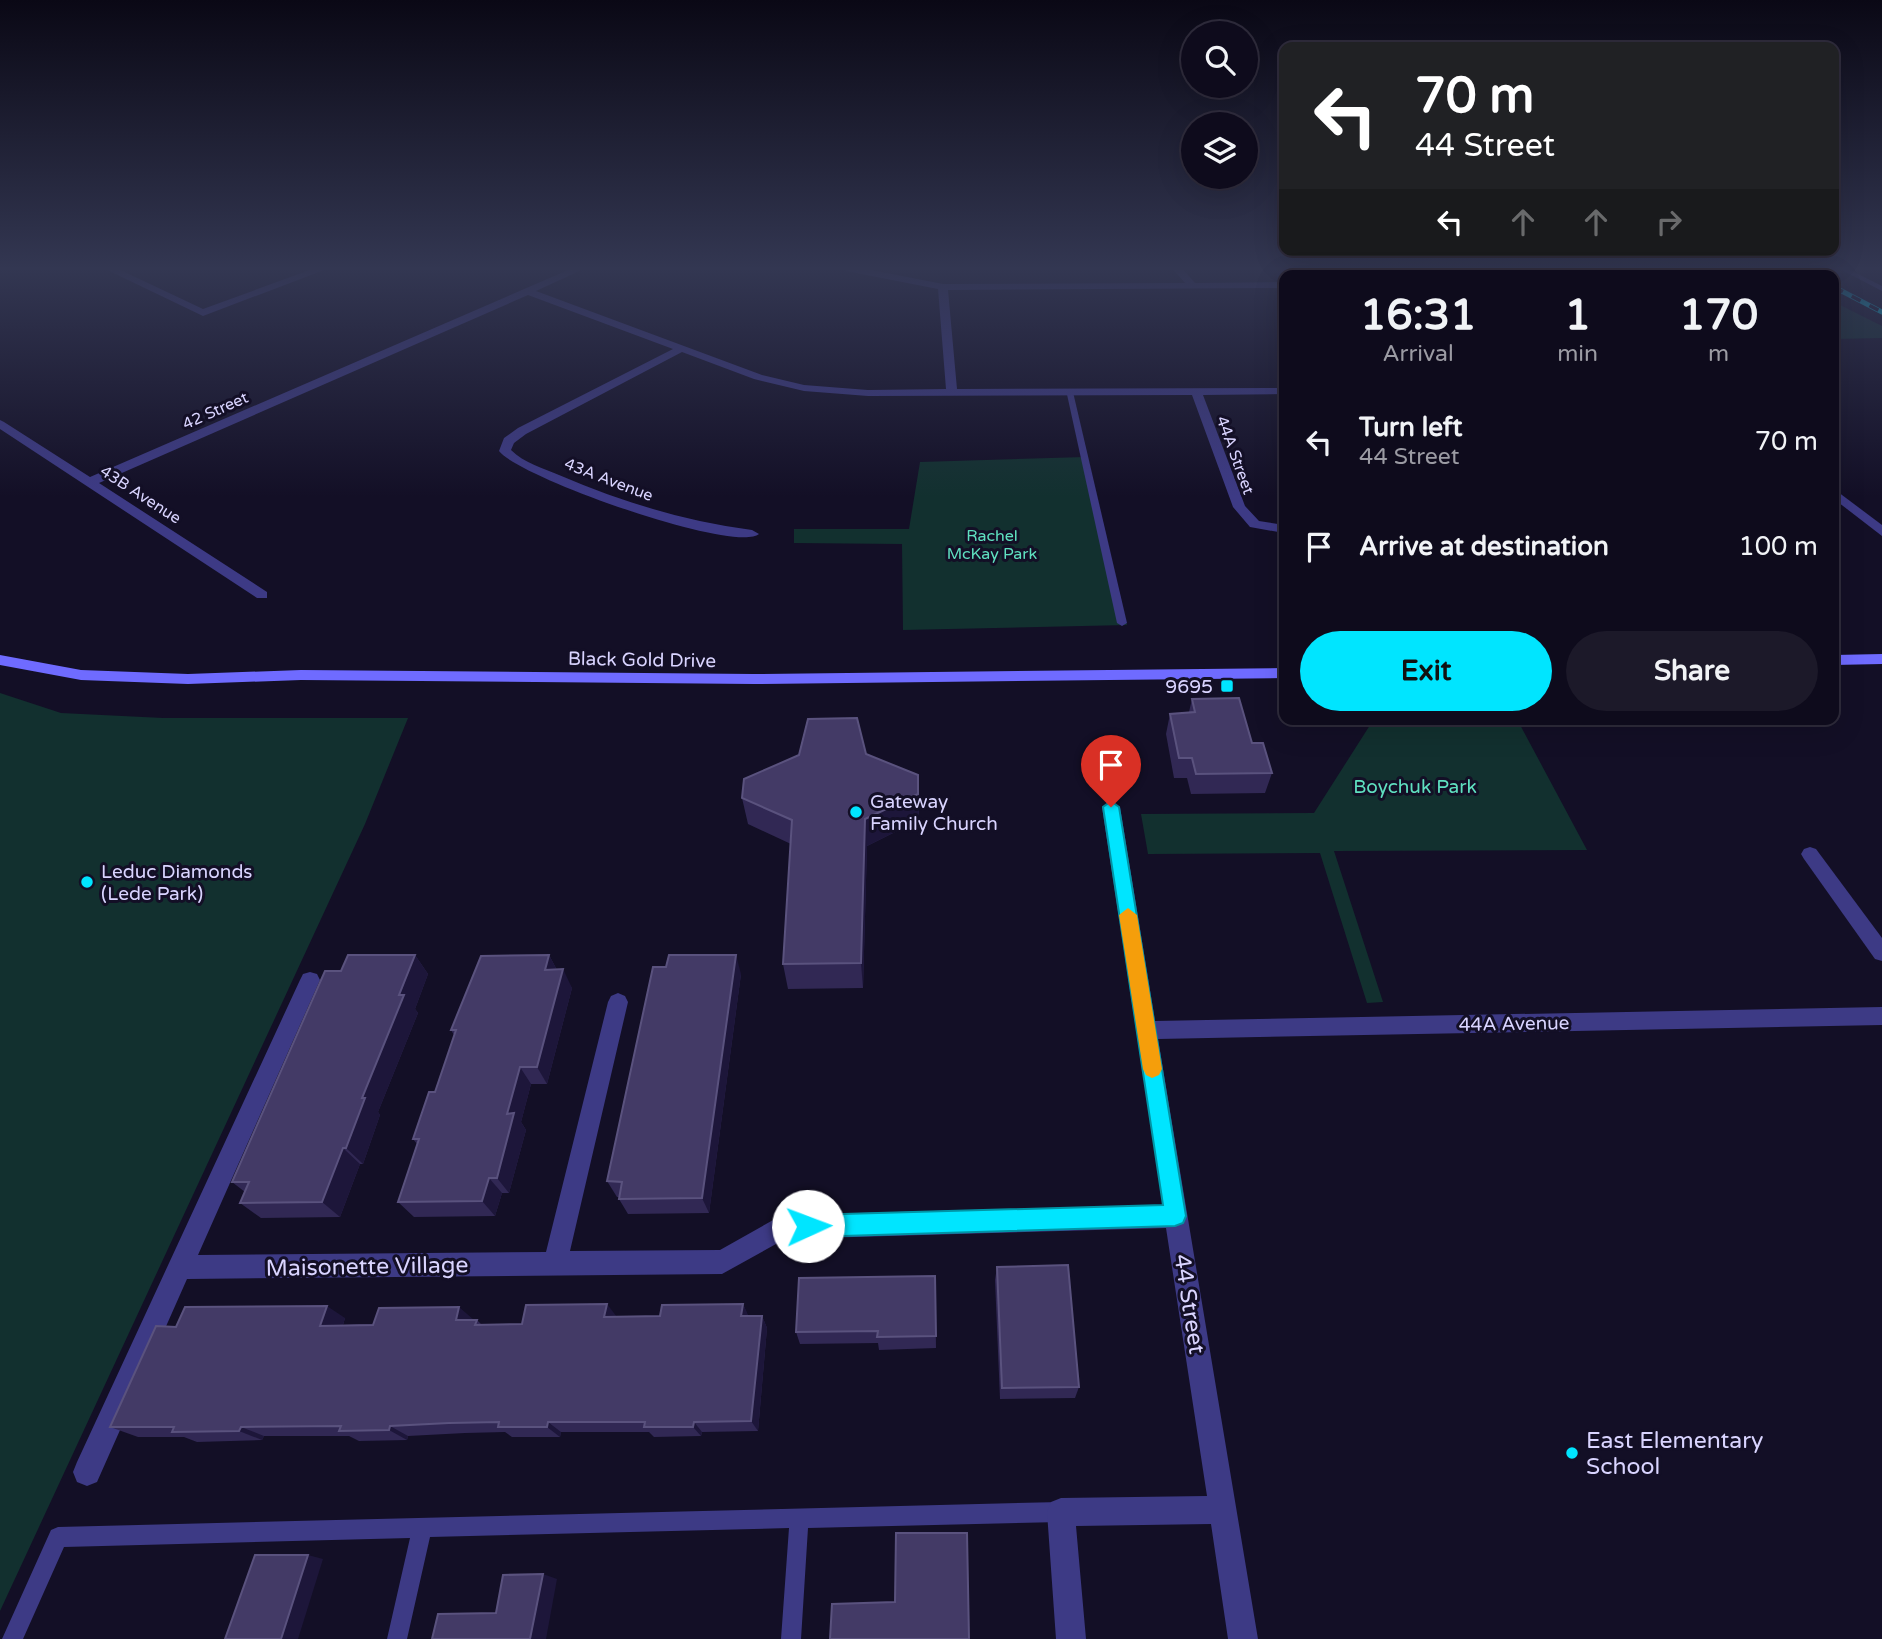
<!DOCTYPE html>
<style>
:root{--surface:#0e0b1c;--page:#1c1929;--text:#f1f3f6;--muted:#9b9ba3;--line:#2e2b3b;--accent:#00e5ff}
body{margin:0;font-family:"Varela Round",sans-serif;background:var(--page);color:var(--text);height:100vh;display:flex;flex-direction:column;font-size:26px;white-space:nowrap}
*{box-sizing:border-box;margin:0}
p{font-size:23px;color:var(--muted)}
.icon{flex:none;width:38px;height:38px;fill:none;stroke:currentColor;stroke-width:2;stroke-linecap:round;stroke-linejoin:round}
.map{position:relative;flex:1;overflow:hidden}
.side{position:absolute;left:1279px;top:270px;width:560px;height:455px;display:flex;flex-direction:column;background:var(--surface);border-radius:14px;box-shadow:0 7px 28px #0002,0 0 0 2px var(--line)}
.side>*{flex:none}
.banner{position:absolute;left:1279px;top:42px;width:560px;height:214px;border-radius:14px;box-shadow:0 7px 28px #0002,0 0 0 2px var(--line);background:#202124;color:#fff;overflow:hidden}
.controls{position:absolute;left:1181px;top:21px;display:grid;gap:14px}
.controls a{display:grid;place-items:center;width:77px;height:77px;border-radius:50%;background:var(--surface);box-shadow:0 7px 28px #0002,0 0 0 2px var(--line);font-size:35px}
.pin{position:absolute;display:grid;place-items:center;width:60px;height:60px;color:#fff;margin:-72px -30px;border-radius:50% 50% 50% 0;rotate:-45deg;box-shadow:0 0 7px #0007}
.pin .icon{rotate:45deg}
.me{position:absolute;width:77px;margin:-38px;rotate:88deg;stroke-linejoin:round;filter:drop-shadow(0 0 5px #0008)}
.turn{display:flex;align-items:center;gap:24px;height:147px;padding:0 21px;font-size:32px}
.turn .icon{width:91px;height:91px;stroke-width:2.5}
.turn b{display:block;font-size:49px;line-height:60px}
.lanes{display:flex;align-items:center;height:66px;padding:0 21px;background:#0003;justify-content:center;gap:35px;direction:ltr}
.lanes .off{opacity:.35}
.eta{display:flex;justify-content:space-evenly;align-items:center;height:119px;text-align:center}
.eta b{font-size:42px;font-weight:800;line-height:49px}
.button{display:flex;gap:14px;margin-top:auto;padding:14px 21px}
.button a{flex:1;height:80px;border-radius:42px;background:var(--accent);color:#111;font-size:28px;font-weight:800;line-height:80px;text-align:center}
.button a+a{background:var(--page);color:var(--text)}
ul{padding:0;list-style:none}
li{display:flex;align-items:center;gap:21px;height:105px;padding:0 21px}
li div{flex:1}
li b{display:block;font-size:26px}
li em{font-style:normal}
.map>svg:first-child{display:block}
</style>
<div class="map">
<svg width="1882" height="1639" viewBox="0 0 1882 1639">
<rect width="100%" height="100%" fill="#130f26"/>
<g fill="#12302f">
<path d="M 1506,267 L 1767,267 L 1782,275 L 1520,275 Z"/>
<path d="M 1834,302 L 1882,326 L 1882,338 L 1834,339 Z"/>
<path d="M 1085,457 L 1127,625 L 903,630 L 902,544 L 794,543 L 794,529 L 909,529 L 920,462 Z"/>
<path d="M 0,693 L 61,713 L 163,718 L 408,718 L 365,824 L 0,1611 Z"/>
<path d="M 1518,721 L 1587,850 L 1334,851 L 1383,1002 L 1367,1003 L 1320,853 L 1148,854 L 1141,814 L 1314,813 L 1372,722 Z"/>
</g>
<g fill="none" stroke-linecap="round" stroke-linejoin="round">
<g fill="#3d3a85" fill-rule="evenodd">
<path d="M 1836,267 L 1844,267 L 1882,286 L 1882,291 Z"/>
<path d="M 1066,390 L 1073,392 L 1127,623 L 1122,626 L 1117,623 Z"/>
<path d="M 1061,1502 L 1068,1505 L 1071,1512 L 1068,1519 L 1061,1522 L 808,1528 L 801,1639 L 781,1639 L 789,1528 L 430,1537 L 407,1639 L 387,1639 L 410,1538 L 64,1547 L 23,1639 L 2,1639 L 51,1530 L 58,1527 Z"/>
</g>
<g fill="#3d3a85" fill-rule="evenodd">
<path d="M 101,267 L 114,267 L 203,309 L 318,267 L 332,267 L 203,316 Z"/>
<path d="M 575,267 L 588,267 L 536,291 L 762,375 L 804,385 L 868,390 L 946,389 L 938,289 L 846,271 L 842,267 L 856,267 L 943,284 L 1185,283 L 1171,267 L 1181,267 L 1195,283 L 1284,282 L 1284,288 L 948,290 L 957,389 L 1284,388 L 1284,394 L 1203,395 L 1245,506 L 1259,521 L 1284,525 L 1284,533 L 1250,527 L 1233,507 L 1192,395 L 868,396 L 804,391 L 754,379 L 682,352 L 526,434 L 514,443 L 511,450 C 524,463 543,468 559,475 C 622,502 684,521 752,530 L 759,534 C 735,554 520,478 499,451 L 504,438 L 518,428 L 673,349 L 528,295 L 99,483 L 267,592 L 267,598 L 257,598 L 0,429 L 0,420 L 4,422 L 90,477 Z"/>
<path d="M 1111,801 L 1120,807 L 1155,1021 L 1882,1007 L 1882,1025 L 1158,1039 L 1258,1639 L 1228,1639 L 1211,1524 L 1076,1526 L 1086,1639 L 1056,1639 L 1047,1512 L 1051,1502 L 1061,1498 L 1207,1496 L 1166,1228 L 785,1239 L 722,1274 L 187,1279 L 97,1482 L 87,1486 L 77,1482 L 73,1472 L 77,1462 L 300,980 L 303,974 L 310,972 L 317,974 L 320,980 L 198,1255 L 546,1252 L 608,1002 L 611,996 L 618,993 L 625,996 L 628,1002 L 570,1251 L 720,1250 L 782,1215 L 1163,1205 L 1102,807 Z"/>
<path d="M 1810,847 L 1816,849 L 1882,938 L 1882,961 L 1875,959 L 1804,859 L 1801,854 L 1804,849 Z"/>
</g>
<g fill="#3d3a85" fill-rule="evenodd">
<path d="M 1396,267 L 1407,267 L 1416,275 L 1405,275 Z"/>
<path d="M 1834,489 L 1882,525 L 1882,536 L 1834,499 Z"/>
</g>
<g fill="#6f6bff" fill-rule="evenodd">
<path d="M 1882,654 L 1882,664 L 1834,665 L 1834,655 Z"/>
<path d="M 0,655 L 81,670 L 188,674 L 301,670 L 753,674 L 1284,668 L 1284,678 L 753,684 L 301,680 L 188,684 L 81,680 L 0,665 Z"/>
</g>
<defs>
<g id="rail">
<path d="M 1796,267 L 1811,275"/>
<path d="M 1834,287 L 1882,312"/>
</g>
</defs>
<use href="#rail" stroke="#00e5ff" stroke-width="5"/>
<use href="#rail" stroke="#130f26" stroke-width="3.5" stroke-dasharray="10" stroke-linecap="butt"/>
</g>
<g fill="#312854">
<path d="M 1192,699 L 1252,743 L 1272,773 L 1265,793 L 1191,794 L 1187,778 L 1174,778 L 1166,734 L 1170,714 L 1189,712 Z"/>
<path d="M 866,754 L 918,775 L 919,802 L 919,820 L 867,846 L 863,988 L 788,989 L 783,964 L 791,844 L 748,824 L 742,798 Z"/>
<path d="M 415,955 L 428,974 L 415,1009 L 418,1013 L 378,1112 L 380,1115 L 363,1164 L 360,1164 L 340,1217 L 261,1218 L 240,1203 L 245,1192 L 232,1182 L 341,971 Z"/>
<path d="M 549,955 L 557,970 L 572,988 L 547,1084 L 531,1084 L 521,1122 L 526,1130 L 509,1193 L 502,1193 L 495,1216 L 414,1217 L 398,1202 L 417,1144 L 413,1139 L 435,1092 L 454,1035 L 451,1030 Z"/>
<path d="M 741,974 L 709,1213 L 628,1214 L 619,1199 L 619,1197 L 617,1197 L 607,1181 Z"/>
<path d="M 997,1267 L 1079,1387 L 1075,1398 L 1000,1399 L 995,1280 Z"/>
<path d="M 935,1276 L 936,1348 L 879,1350 L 878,1343 L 800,1344 L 796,1332 Z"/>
<path d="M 743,1304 L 748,1316 L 762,1316 L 767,1328 L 758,1431 L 702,1432 L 701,1436 L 654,1437 L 649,1432 L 561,1432 L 560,1437 L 512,1437 L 505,1432 L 465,1433 L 408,1436 L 407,1440 L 359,1441 L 349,1436 L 264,1436 L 262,1440 L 197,1442 L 184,1437 L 138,1437 L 110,1427 L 176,1327 L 345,1318 L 343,1325 L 477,1320 L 482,1325 L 522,1324 L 616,1316 L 660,1316 Z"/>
</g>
<g fill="#1d163a">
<path d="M 918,775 L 919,820 L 867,846 L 863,988 L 861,963 L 865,819 Z"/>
<path d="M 415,955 L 428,974 L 415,1009 L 418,1013 L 378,1112 L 380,1115 L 363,1164 L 346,1148 L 362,1098 Z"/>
<path d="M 549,955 L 559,974 L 545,970 Z"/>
<path d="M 736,955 L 741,974 L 709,1213 L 702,1198 Z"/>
<path d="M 563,969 L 572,988 L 547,1084 L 537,1067 Z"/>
<path d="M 520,1067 L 531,1084 L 521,1122 L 526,1130 L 509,1193 L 497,1178 L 507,1114 Z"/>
<path d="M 343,1148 L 360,1164 L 340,1217 L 322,1202 Z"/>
<path d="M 489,1178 L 502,1193 L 495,1216 L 482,1201 Z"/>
<path d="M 607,1304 L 617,1317 L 604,1317 Z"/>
<path d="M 743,1304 L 749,1317 L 741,1316 Z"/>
<path d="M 327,1306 L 345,1318 L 339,1338 L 320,1326 Z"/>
<path d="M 459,1307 L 474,1320 L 456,1320 Z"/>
<path d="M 762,1316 L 767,1328 L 758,1431 L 751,1421 Z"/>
<path d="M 548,1422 L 561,1432 L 560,1437 L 547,1427 Z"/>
<path d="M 694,1422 L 702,1432 L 701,1436 L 693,1427 Z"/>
<path d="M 390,1426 L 408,1436 L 407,1440 L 389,1430 Z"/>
<path d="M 241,1427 L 264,1436 L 262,1440 L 239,1431 Z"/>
<path d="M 308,1555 L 323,1559 L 298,1639 L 281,1639 Z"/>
<path d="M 543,1574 L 557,1579 L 546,1639 L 530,1639 Z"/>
</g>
<g fill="#433a66" stroke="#5a527e" stroke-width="2">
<path d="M 1239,698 L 1252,743 L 1263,743 L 1272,773 L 1196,774 L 1192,758 L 1179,758 L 1170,714 L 1195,712 L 1192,699 Z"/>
<path d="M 857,718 L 866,754 L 918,775 L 918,794 L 865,819 L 861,963 L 783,964 L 792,820 L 742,798 L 744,779 L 799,755 L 808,719 Z"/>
<path d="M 348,955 L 415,955 L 399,995 L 404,995 L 362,1098 L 365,1098 L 346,1148 L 343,1148 L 322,1202 L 240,1203 L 249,1182 L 232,1182 L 325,971 L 341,971 Z"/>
<path d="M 549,955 L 545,970 L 563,969 L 537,1067 L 520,1067 L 507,1114 L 514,1113 L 497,1178 L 489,1178 L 482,1201 L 398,1202 L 419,1139 L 413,1139 L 429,1092 L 435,1092 L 456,1030 L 451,1030 L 481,956 Z"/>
<path d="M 669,955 L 736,955 L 702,1198 L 619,1199 L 622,1182 L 607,1181 L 653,967 L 666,967 Z"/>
<path d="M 1068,1265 L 1079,1387 L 1002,1388 L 997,1267 Z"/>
<path d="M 935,1276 L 936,1336 L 877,1337 L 878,1331 L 796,1332 L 799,1278 Z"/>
<path d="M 607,1304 L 604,1317 L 660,1316 L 662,1305 L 743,1304 L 741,1316 L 762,1316 L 751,1421 L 694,1422 L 693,1427 L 644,1427 L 645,1422 L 548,1422 L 547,1427 L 498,1427 L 499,1422 L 449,1423 L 390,1426 L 389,1430 L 339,1431 L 341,1426 L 241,1427 L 239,1431 L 172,1432 L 174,1427 L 110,1427 L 156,1326 L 176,1327 L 185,1307 L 327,1306 L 320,1326 L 373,1325 L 379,1308 L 459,1307 L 456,1320 L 477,1320 L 475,1325 L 522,1324 L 526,1305 Z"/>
<path d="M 896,1533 L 967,1533 L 969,1639 L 830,1639 L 832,1604 L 895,1602 Z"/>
<path d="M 255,1555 L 308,1555 L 281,1639 L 225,1639 Z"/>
<path d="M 543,1574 L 530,1639 L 432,1639 L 438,1614 L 496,1613 L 503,1575 Z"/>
</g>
<linearGradient id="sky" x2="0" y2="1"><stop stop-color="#0a0815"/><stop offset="0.54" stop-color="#333752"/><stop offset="1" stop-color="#333752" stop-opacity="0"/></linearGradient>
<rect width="1882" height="497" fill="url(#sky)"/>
<path fill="#00e5ff" stroke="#0095a6" stroke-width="2" d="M 1111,801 L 1119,807 L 1186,1216 L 1183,1223 L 1175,1226 L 808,1237 L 801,1234 L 797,1226 L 801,1219 L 808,1215 L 1163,1205 L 1103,807 Z"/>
<path fill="#f59e0b" d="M 1128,908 L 1137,915 L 1162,1069 L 1159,1075 L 1152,1078 L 1146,1075 L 1143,1069 L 1119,915 Z"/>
<g fill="#00e5ff" stroke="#130f26" stroke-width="2.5">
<rect x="1220" y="679" width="14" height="14" rx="3.5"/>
<circle cx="856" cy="812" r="7"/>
<circle cx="87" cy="882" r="7"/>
<circle cx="1572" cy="1453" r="7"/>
</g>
<g text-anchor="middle" stroke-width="6" stroke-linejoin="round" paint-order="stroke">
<g font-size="16" fill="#d9d4ff" stroke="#130f26">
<text transform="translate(215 410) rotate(-24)" y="6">42 Street</text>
<text transform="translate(1236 455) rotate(70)" y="6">44A Street</text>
<text transform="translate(609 479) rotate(21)" y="6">43A Avenue</text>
<text transform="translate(141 494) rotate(33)" y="6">43B Avenue</text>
</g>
<g font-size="16" fill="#5fe0c0" stroke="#130f26">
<text x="992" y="541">Rachel<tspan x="992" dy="18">McKay Park</tspan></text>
</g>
<g font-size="19" fill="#d9d4ff" stroke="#130f26">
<text transform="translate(642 659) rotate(1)" y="7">Black Gold Drive</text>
<text transform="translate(1514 1023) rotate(-1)" y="7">44A Avenue</text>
</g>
<g font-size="19" fill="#d9d4ff" stroke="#130f26" text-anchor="start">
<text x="1213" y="693" text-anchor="end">9695</text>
<text x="870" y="808">Gateway<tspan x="870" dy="22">Family Church</tspan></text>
<text x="101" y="878">Leduc Diamonds<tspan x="101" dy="22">(Lede Park)</tspan></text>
</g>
<g font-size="19" fill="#5fe0c0" stroke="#130f26">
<text x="1415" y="793">Boychuk Park</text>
</g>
<g font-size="23" fill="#d9d4ff" stroke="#130f26">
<text transform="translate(367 1266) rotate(-1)" y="8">Maisonette Village</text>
<text transform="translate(1190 1304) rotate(81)" y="8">44 Street</text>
</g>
<g font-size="23" fill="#d9d4ff" stroke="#130f26" text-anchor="start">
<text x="1586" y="1448">East Elementary<tspan x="1586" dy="26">School</tspan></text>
</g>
</g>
</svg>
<div class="controls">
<a><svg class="icon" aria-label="search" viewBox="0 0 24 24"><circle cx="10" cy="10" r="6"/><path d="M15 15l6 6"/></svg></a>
<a><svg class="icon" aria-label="layers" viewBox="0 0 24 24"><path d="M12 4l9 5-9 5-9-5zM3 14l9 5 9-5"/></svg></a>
</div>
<div class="pin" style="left:1111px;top:807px;background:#d93025"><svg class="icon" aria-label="arrive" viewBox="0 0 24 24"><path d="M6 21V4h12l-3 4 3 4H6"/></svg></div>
<svg class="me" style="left:808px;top:1226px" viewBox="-20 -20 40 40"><circle r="19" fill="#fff"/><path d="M0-13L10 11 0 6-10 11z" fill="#00e5ff"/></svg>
<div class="banner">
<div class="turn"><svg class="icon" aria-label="left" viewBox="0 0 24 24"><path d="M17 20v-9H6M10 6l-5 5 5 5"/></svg><div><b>70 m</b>44 Street</div></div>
<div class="lanes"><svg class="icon" aria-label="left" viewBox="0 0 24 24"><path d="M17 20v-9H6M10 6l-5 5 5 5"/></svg><svg class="icon off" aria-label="ahead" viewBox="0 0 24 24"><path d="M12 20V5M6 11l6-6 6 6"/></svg><svg class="icon off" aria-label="ahead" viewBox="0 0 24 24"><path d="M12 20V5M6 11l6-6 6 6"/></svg><svg class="icon off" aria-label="right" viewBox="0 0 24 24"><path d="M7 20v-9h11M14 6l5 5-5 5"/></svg></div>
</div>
<section class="side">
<div class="eta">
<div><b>16:31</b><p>Arrival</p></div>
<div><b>1</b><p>min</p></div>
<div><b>170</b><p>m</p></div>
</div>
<ul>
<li><svg class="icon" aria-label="left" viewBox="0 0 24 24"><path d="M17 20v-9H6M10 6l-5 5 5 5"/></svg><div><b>Turn left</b><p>44 Street</p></div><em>70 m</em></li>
<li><svg class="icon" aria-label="arrive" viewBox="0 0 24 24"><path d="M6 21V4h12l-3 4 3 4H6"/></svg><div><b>Arrive at destination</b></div><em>100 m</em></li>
</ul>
<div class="button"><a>Exit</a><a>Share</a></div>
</section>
</div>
